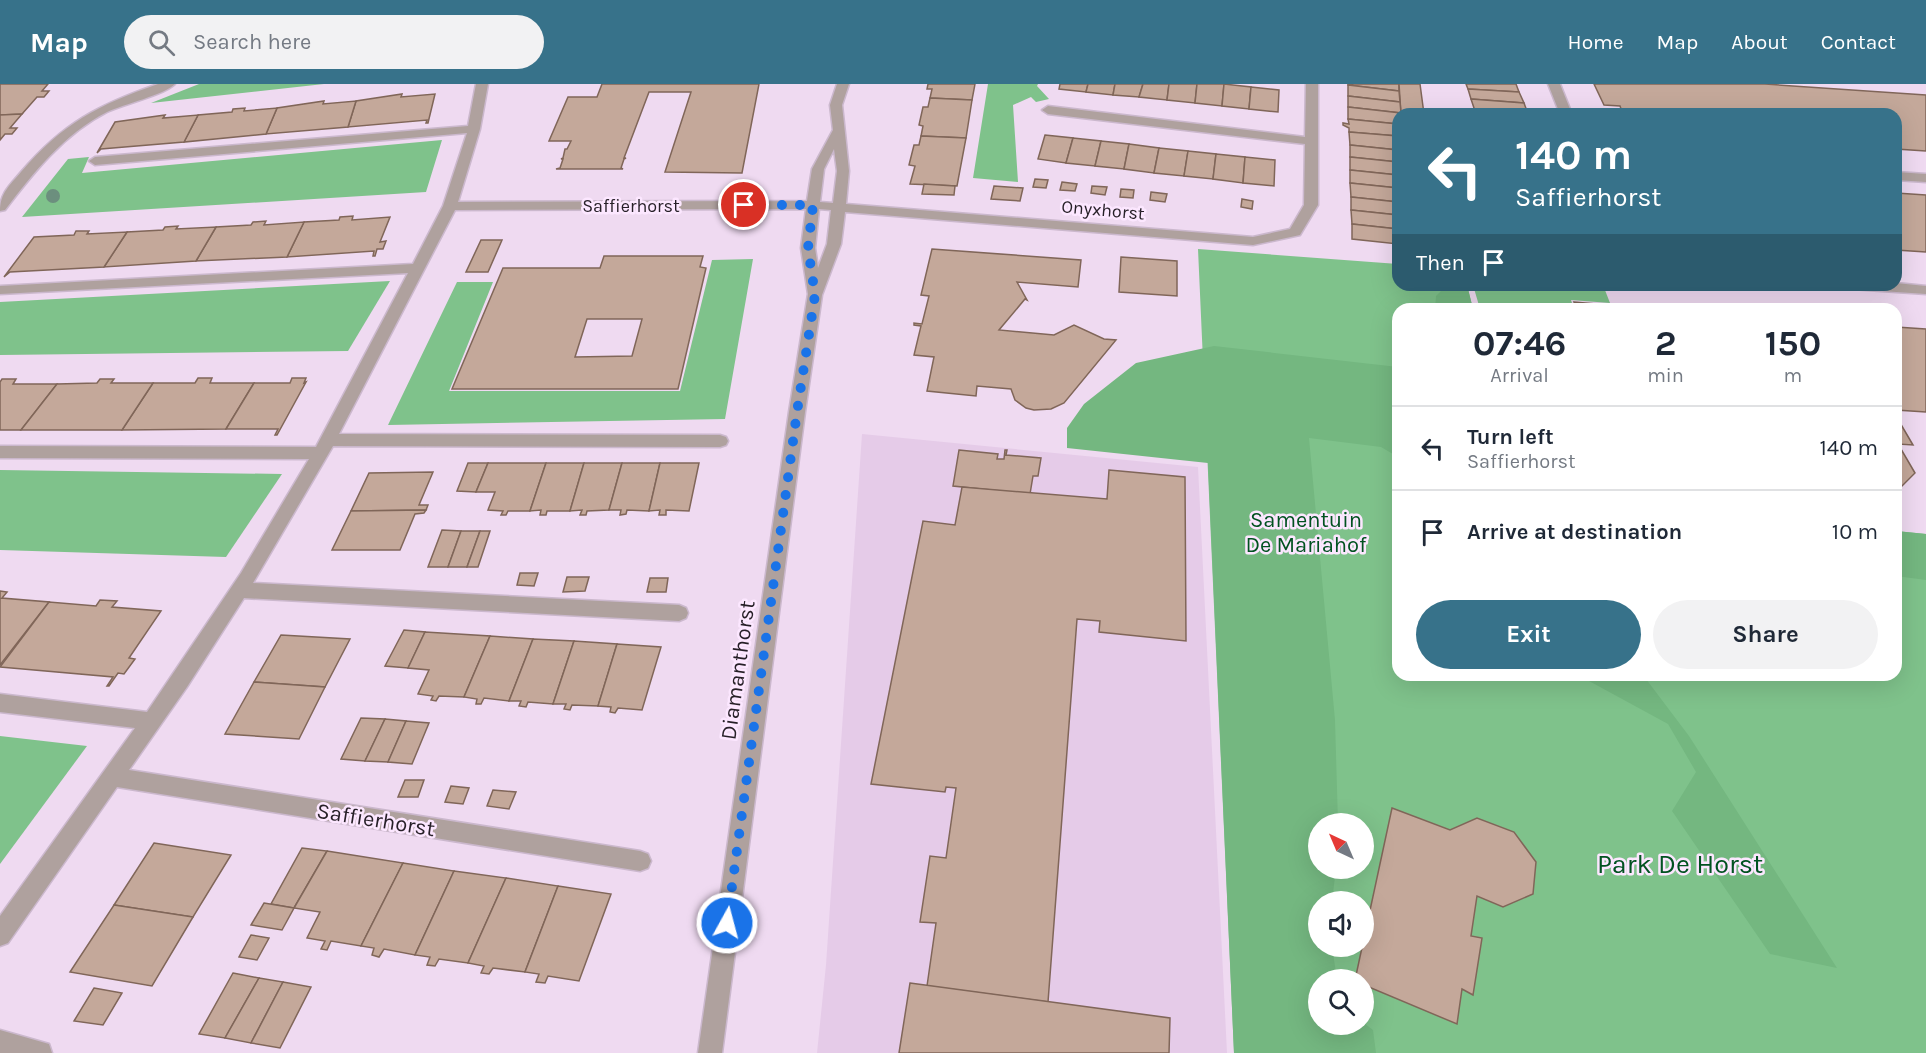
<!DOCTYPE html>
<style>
:root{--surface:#fff;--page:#f2f2f3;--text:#1f2937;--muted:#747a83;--line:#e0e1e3;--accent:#37728a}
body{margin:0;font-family:Karla,sans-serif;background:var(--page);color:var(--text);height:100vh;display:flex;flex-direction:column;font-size:22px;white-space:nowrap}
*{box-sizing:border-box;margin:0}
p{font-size:20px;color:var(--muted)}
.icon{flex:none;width:33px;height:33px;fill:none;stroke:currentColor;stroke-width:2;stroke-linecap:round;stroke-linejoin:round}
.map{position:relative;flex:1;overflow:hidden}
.panel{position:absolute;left:1392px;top:219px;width:510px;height:378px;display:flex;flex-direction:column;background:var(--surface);border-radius:18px;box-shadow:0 6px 24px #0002}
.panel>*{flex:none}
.hud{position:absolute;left:1392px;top:24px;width:510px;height:183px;border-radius:18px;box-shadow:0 6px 24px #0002;background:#37728a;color:#fff;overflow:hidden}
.needle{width:39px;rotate:316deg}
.controls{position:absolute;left:1308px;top:729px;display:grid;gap:12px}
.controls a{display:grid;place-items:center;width:66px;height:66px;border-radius:50%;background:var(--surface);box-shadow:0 6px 24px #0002;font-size:30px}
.pin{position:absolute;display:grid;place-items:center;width:51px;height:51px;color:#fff;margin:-26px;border:3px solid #fff;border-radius:50%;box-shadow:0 2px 6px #0007}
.me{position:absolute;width:66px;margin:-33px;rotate:7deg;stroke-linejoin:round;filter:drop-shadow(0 0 4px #0008)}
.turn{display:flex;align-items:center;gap:21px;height:126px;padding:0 24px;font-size:27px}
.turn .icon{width:78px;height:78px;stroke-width:2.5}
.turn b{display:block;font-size:42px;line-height:51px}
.then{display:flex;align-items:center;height:57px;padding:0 24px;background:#0003;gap:12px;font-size:22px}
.eta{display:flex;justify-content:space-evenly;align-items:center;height:102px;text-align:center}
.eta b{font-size:36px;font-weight:700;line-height:42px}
.primary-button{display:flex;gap:12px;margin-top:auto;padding:12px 24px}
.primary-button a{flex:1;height:69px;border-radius:36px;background:var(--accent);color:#fff;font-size:24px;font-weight:700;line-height:69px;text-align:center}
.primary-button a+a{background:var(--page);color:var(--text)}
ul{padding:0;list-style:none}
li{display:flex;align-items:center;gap:18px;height:84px;padding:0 24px;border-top:2px solid var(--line)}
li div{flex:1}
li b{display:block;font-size:22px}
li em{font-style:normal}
header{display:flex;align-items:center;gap:36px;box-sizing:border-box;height:84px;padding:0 30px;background:var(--accent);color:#fff}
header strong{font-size:28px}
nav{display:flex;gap:33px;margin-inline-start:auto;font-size:21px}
.search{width:420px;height:54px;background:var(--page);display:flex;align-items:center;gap:15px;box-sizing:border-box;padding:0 21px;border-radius:33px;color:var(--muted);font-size:22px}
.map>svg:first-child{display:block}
</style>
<header>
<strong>Map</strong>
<div class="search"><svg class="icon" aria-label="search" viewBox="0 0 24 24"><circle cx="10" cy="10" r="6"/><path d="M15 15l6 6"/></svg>Search here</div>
<nav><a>Home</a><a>Map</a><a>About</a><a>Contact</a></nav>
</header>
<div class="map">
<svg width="1926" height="969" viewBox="0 0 1926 969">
<rect width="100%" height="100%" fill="#efdaf1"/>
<path fill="#e5cbe8" d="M 862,350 L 1198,383 L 1227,969 L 817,969 L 826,881 Z"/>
<g fill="#7fc28b" fill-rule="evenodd">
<path d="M 199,0 L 324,0 L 151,19 Z"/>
<path d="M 988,0 L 1038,0 L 1037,2 L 1049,15 L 1036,18 L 1031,13 L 1013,21 L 1018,98 L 973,94 Z"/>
<path d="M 442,56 L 426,108 L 22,133 L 68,75 L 89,73 L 82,89 Z"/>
<path d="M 1198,165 L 1398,180 L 1398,201 L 1467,201 L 1473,225 L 1398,225 L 1398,591 L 1896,591 L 1896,447 L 1926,450 L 1926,969 L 1234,969 ZM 1318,740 L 1364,740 L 1364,784 L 1318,784 ZM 1318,818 L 1364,818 L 1364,862 L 1318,862 ZM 1318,896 L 1364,896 L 1364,940 L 1318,940 Z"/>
<path d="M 753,175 L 725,335 L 388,341 L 457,198 L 493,198 L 449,307 L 680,307 L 712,176 Z"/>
<path d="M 390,197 L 348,267 L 0,271 L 0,218 Z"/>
<path d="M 1473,201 L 1603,201 L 1610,219 L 1571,216 L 1574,225 L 1480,225 Z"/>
<path d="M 0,386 L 282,390 L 226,473 L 0,466 Z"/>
<path d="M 0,652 L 87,662 L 0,780 Z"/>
</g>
<g fill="#74b780">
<path d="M 1447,201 L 1467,201 L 1473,225 L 1435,225 L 1436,212 Z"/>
<path d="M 1214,262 L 1398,283 L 1398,373 L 1381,363 L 1309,354 L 1335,636 L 1338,739 L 1318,740 L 1318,784 L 1336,785 L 1332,817 L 1318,818 L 1318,862 L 1332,863 L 1337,895 L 1318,896 L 1318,940 L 1364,940 L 1364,939 L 1373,946 L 1376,969 L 1234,969 L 1208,379 L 1067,364 L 1067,344 L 1084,320 L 1136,279 Z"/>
<path d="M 1896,447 L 1926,450 L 1926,496 L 1896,492 Z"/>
<path d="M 1578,591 L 1643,591 L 1689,652 L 1837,884 L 1770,870 L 1672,727 L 1696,688 L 1668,640 Z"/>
</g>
<g fill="#c4a89a" stroke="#806659" stroke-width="1.5" fill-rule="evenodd">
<path d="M 0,0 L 48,0 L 42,7 L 49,7 L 44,13 L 37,13 L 22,30 L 0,31 Z"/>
<path d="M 602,0 L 759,0 L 742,89 L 665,88 L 691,8 L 649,8 L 624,74 L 626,74 L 624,75 L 621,84 L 623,85 L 556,85 L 560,84 L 563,75 L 561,75 L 563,74 L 565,65 L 567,65 L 571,57 L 549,57 L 568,13 L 597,13 Z"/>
<path d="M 928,0 L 975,0 L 972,16 L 930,14 L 932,5 L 927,5 Z"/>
<path d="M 1060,0 L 1088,0 L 1086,8 L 1059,5 Z"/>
<path d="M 1088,0 L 1115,0 L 1113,11 L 1086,8 Z"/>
<path d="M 1115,0 L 1143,0 L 1139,13 L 1113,11 Z"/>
<path d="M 1143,0 L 1169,0 L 1167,16 L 1139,13 Z"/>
<path d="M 1169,0 L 1197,0 L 1195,19 L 1167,16 Z"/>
<path d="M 1197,0 L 1224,0 L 1222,22 L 1195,19 Z"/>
<path d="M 1224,0 L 1251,3 L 1249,25 L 1222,22 Z"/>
<path d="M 1348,0 L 1399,0 L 1399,7 L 1348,1 Z"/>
<path d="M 1399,0 L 1420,0 L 1424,30 L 1401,30 Z"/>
<path d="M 1466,0 L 1516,0 L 1519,8 L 1468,5 Z"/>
<path d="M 1594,0 L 1765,0 L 1926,11 L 1926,67 L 1896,65 L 1896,30 L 1623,30 L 1620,22 L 1604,21 Z"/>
<path d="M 1348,1 L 1399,7 L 1400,18 L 1348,12 Z"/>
<path d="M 1251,3 L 1279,6 L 1278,28 L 1249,25 Z"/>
<path d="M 1468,5 L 1519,8 L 1524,19 L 1471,15 Z"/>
<path d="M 402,10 L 401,13 L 435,10 L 428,39 L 426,39 L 427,36 L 348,43 L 356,17 Z"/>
<path d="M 1348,12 L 1400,18 L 1401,29 L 1348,23 Z"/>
<path d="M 930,14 L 972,16 L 966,54 L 921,52 L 923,42 L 919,41 L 923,23 L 928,23 Z"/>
<path d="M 1471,15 L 1524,19 L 1528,30 L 1475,27 Z"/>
<path d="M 324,17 L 323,20 L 356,17 L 348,43 L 266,50 L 277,24 Z"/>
<path d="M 1348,23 L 1401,29 L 1401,30 L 1398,30 L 1398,40 L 1348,35 Z"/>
<path d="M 245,24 L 244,27 L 277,24 L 266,50 L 184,58 L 198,31 L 232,28 L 233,25 Z"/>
<path d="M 1475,27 L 1524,30 L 1476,30 Z"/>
<path d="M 22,30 L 10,44 L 17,44 L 12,50 L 5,50 L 0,56 L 0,31 Z"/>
<path d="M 165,31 L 163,34 L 198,31 L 184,58 L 101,65 L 97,69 L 115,38 Z"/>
<path d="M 1348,35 L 1398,40 L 1398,52 L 1349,48 L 1349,44 L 1343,41 L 1343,39 L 1349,40 Z"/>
<path d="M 1349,48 L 1398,52 L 1398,66 L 1350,61 Z"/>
<path d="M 1045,51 L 1073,54 L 1066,79 L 1038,75 Z"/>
<path d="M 921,52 L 966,54 L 957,102 L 910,100 L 915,82 L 909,81 L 914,61 L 919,61 Z"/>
<path d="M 1073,54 L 1101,57 L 1095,82 L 1066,79 Z"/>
<path d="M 1101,57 L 1129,60 L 1124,85 L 1095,82 Z"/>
<path d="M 1129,60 L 1159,64 L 1154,89 L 1124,85 Z"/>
<path d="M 1350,61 L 1398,66 L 1398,78 L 1350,73 Z"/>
<path d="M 1159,64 L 1188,67 L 1184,92 L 1154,89 Z"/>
<path d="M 1188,67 L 1216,70 L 1213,95 L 1184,92 Z"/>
<path d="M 1216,70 L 1245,73 L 1243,99 L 1213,95 Z"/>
<path d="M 1245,73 L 1275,76 L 1274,102 L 1243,99 Z"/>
<path d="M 1350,73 L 1398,78 L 1398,91 L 1350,86 Z"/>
<path d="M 1350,86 L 1398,91 L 1398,104 L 1350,99 Z"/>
<path d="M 1035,95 L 1048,96 L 1046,104 L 1033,103 Z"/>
<path d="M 1062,98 L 1077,100 L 1075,107 L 1060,106 Z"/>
<path d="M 1350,99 L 1398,104 L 1398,118 L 1351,113 Z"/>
<path d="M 924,100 L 955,102 L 954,111 L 922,110 Z"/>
<path d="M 994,102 L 1023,104 L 1020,117 L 991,115 Z"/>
<path d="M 1092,102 L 1107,103 L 1105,111 L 1091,109 Z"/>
<path d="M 1121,105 L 1134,106 L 1133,114 L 1120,113 Z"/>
<path d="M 1151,108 L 1167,110 L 1165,118 L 1150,116 Z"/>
<path d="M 1896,109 L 1926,111 L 1926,168 L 1896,166 Z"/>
<path d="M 1351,113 L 1398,118 L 1398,131 L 1351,126 Z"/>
<path d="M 1242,115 L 1253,117 L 1252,125 L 1241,123 Z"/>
<path d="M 1351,126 L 1398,131 L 1398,145 L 1352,140 Z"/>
<path d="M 353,132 L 352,136 L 390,133 L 380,158 L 386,157 L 383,165 L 377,165 L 375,172 L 373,172 L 374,167 L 287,173 L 304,138 L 339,136 L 340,133 Z"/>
<path d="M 266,137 L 264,141 L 304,138 L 287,173 L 196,177 L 216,143 L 251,141 L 253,138 Z"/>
<path d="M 1352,140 L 1398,145 L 1398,160 L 1352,155 Z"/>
<path d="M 178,142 L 176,145 L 216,143 L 196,177 L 104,183 L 127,148 L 163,146 L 165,143 Z"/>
<path d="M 76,147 L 89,147 L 87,150 L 127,148 L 104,183 L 10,188 L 4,193 L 34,153 L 74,151 Z"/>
<path d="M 481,156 L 502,156 L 488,188 L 466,188 Z"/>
<path d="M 932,165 L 1081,176 L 1078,203 L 1017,198 L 1027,216 L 1025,215 L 999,246 L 1054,251 L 1074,241 L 1104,255 L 1116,256 L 1064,319 L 1051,325 L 1034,326 L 1026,324 L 1015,316 L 1011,305 L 977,302 L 976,312 L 927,307 L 934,273 L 914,271 L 921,242 L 914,241 L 914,239 L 922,240 L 929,212 L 921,211 Z"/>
<path d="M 604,172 L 703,172 L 700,183 L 706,184 L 678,305 L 452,305 L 503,184 L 600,184 ZM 587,235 L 642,235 L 632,272 L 575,273 Z"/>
<path d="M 1121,173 L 1177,177 L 1177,212 L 1119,208 Z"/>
<path d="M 1574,218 L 1607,221 L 1609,225 L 1577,225 Z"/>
<path d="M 1896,243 L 1926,245 L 1926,328 L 1896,326 Z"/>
<path d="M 198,294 L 212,294 L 210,299 L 254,299 L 226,345 L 122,346 L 153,299 L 195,299 Z"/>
<path d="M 292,294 L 306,294 L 304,299 L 306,298 L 277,351 L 275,351 L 278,345 L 226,345 L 254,299 L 290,299 Z"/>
<path d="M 2,295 L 16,295 L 13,300 L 57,300 L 21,346 L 0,346 L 0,298 Z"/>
<path d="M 100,295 L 114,295 L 111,299 L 153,299 L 122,346 L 21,346 L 57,300 L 97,299 Z"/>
<path d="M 1896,332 L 1913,361 L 1898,360 L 1915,389 L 1896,408 Z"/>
<path d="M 959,366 L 998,370 L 997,375 L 1004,375 L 1005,366 L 1007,366 L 1006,371 L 1041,374 L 1038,392 L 1033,392 L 1030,410 L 953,402 Z"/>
<path d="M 468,379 L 488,379 L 476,408 L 457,407 Z"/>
<path d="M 488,379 L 546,379 L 530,427 L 508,427 L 506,431 L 501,431 L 503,427 L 488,426 L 495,408 L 476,408 Z"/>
<path d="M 546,379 L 584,379 L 570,427 L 547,427 L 546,431 L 540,431 L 541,426 L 530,427 Z"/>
<path d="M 584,379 L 622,379 L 609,426 L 587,427 L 586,431 L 580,431 L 582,426 L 570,427 Z"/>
<path d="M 622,379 L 660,379 L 649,427 L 627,426 L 626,430 L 620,431 L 621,426 L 609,426 Z"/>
<path d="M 660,379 L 699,379 L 689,427 L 666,426 L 666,431 L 659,431 L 660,426 L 649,427 Z"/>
<path d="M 1109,386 L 1185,393 L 1186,557 L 1099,548 L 1100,537 L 1077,535 L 1048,918 L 927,902 L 936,839 L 920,838 L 930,772 L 946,774 L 956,704 L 946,703 L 945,708 L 871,700 L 923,437 L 955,441 L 962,403 L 1107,415 Z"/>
<path d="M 433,388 L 419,421 L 428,421 L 426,426 L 351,427 L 369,389 Z"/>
<path d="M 426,426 L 424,429 L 415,430 L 400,466 L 332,466 L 351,427 Z"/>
<path d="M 442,446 L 461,447 L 448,483 L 428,483 Z"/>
<path d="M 461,447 L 480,447 L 467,483 L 448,483 Z"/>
<path d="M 480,447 L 490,447 L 478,483 L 467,483 Z"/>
<path d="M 520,489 L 538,489 L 534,502 L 517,501 Z"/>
<path d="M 567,493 L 589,493 L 585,507 L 563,508 Z"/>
<path d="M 650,494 L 668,494 L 666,508 L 647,508 Z"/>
<path d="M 0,507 L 7,508 L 2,514 L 49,518 L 0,581 Z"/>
<path d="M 100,516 L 117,517 L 112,523 L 161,527 L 129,574 L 135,575 L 124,590 L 118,589 L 109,602 L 107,602 L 113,593 L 0,583 L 49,518 L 96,522 Z"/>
<path d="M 404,546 L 425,548 L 408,584 L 385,582 Z"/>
<path d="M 425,548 L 490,552 L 464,613 L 439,612 L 436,617 L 431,616 L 433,612 L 418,610 L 429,586 L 408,584 Z"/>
<path d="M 281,551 L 350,555 L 325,603 L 254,598 Z"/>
<path d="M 490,552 L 533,555 L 509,617 L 484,614 L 481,620 L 476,620 L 477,615 L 464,613 Z"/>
<path d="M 533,555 L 574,557 L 553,620 L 528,618 L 526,623 L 519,622 L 521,617 L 509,617 Z"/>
<path d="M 574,557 L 617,560 L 598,622 L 572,621 L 570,626 L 564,625 L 566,620 L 553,620 Z"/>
<path d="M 617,560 L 661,563 L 642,626 L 618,624 L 615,629 L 610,628 L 611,623 L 598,622 Z"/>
<path d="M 254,598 L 325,603 L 299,655 L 225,650 Z"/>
<path d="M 361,634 L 385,635 L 365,677 L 341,675 Z"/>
<path d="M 385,635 L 406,637 L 388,678 L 365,677 Z"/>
<path d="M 406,637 L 429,639 L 412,680 L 388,678 Z"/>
<path d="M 405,696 L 424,696 L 418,713 L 398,713 Z"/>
<path d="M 451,702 L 469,704 L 463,720 L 445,718 Z"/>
<path d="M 493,706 L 516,708 L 509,725 L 487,722 Z"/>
<path d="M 1392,724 L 1450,746 L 1477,734 L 1514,748 L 1536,778 L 1533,810 L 1503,823 L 1477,812 L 1471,852 L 1482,854 L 1473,911 L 1462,905 L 1457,940 L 1364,901 L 1364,896 L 1355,896 Z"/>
<path d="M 154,759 L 231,771 L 193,833 L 114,821 Z"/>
<path d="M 302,764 L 327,767 L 294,824 L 271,820 Z"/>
<path d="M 327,767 L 403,779 L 361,862 L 331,857 L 327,866 L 321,865 L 325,857 L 307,854 L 320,828 L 294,824 Z"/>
<path d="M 403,779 L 454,787 L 415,871 L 384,865 L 379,873 L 372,871 L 374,864 L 361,862 Z"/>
<path d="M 454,787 L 506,794 L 468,879 L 439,875 L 435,882 L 427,881 L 430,873 L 415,871 Z"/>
<path d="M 506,794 L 558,802 L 525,888 L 493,884 L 489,890 L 481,889 L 484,882 L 468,879 Z"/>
<path d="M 558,802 L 611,810 L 579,897 L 548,892 L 545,899 L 536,898 L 539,890 L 525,888 Z"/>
<path d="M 264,819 L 294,824 L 282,846 L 251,841 Z"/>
<path d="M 114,821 L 193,833 L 152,902 L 70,888 Z"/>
<path d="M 251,851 L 269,854 L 257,876 L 239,873 Z"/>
<path d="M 233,889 L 259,894 L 225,954 L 199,950 Z"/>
<path d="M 259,894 L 283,898 L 251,959 L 225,954 Z"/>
<path d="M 283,898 L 311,903 L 280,964 L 251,959 Z"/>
<path d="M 910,899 L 1170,934 L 1169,969 L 899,969 Z"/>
<path d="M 94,904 L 122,909 L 103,941 L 74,937 Z"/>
</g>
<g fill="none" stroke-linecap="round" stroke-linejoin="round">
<defs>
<g id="minor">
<path d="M 158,0 L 175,0 C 164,11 124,20 107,28 C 64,50 34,88 5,126 L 0,127 C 0,109 10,101 21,88 C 63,39 98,21 158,0 Z"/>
<path d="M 476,0 L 488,0 L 480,45 L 458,118 L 807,117 L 812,85 L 833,46 L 830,21 L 837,0 L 849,0 L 842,21 L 849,87 L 846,120 L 1253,153 L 1290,145 L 1304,121 L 1305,60 L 1048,30 L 1042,26 L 1048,22 L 1305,53 L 1306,0 L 1318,0 L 1318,121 L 1300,151 L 1253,161 L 845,128 L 841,160 L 822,211 L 805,328 L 722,969 L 698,969 L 789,328 L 808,210 L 801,164 L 806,125 L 455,126 L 339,350 L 720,351 L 726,353 L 728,357 L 726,361 L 720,363 L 333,362 L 253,499 L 679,521 L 686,524 L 688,529 L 686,534 L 679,537 L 244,514 L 187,603 L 129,686 L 640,767 L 648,770 L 651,777 L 648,784 L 640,787 L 117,703 L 8,859 L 0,862 L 0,832 L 135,644 L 0,628 L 0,610 L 147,628 L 241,489 L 309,375 L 0,374 L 0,362 L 316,363 L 408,189 L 0,210 L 0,202 L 413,180 L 443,122 L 467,49 L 95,81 L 89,77 L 95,73 L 468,42 ZM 834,65 L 837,87 L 833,119 L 820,118 L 824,85 ZM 819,125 L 831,126 L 827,160 L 818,184 L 815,164 Z"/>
<path d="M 1548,0 L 1560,0 L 1572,30 L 1560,30 Z"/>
<path d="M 1896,88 L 1926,90 L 1926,98 L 1896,96 Z"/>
<path d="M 1896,199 L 1926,202 L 1926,210 L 1852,205 L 1845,201 Z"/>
<path d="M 0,946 L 49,960 L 52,969 L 0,969 Z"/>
</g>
</defs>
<use href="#minor" stroke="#cbb8cd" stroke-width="3"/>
<use href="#minor" fill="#afa19e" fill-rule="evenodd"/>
</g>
<circle fill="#6c8f7e" cx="53" cy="112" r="7"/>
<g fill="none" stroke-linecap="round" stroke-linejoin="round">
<path stroke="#1a73e8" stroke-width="10" stroke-dasharray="0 18" d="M 727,839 L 797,328 L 815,211 L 808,164 L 813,121 L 744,121"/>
</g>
<g text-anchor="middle" stroke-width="5" stroke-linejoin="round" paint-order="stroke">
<g font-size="18" fill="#261f27" stroke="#fce7ff">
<text x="631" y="128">Saffierhorst</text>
<text transform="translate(1103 126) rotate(5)" y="6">Onyxhorst</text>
</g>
<g font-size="22" fill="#015220" stroke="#fce7ff">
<text x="1306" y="443">Samentuin<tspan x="1306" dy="25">De Mariahof</tspan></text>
</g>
<g font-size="22" fill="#261f27" stroke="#fce7ff">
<text transform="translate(737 586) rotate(-82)" y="8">Diamanthorst</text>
<text transform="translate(376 735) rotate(9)" y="8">Saffierhorst</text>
</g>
<g font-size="27" fill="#015220" stroke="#fce7ff">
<text x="1680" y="789">Park De Horst</text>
</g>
</g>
</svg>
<div class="controls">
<a><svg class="needle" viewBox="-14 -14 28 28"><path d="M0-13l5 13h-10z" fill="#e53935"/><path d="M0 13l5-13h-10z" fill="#747a83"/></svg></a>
<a><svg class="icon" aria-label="sound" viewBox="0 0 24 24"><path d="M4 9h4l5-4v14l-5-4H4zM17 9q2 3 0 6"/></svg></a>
<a><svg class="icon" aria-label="search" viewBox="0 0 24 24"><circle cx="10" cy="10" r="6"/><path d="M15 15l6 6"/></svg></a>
</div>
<div class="pin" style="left:744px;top:121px;background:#d93025"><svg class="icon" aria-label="arrive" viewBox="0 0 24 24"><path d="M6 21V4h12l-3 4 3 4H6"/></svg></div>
<svg class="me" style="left:727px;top:839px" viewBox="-20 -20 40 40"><circle r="17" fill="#1a73e8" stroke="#fff" stroke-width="3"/><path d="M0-11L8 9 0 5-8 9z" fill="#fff"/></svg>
<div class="hud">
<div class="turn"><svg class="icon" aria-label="left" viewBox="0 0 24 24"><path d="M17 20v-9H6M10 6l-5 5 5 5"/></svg><div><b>140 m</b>Saffierhorst</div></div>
<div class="then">Then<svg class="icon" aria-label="arrive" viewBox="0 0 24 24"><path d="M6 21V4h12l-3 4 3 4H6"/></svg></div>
</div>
<section class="panel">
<div class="eta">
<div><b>07:46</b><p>Arrival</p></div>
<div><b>2</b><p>min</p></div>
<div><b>150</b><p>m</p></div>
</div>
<ul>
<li><svg class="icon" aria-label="left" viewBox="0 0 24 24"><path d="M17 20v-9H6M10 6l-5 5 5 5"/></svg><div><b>Turn left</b><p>Saffierhorst</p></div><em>140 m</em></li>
<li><svg class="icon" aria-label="arrive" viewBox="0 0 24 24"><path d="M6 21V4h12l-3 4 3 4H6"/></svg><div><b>Arrive at destination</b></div><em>10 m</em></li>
</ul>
<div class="primary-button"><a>Exit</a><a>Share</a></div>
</section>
</div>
